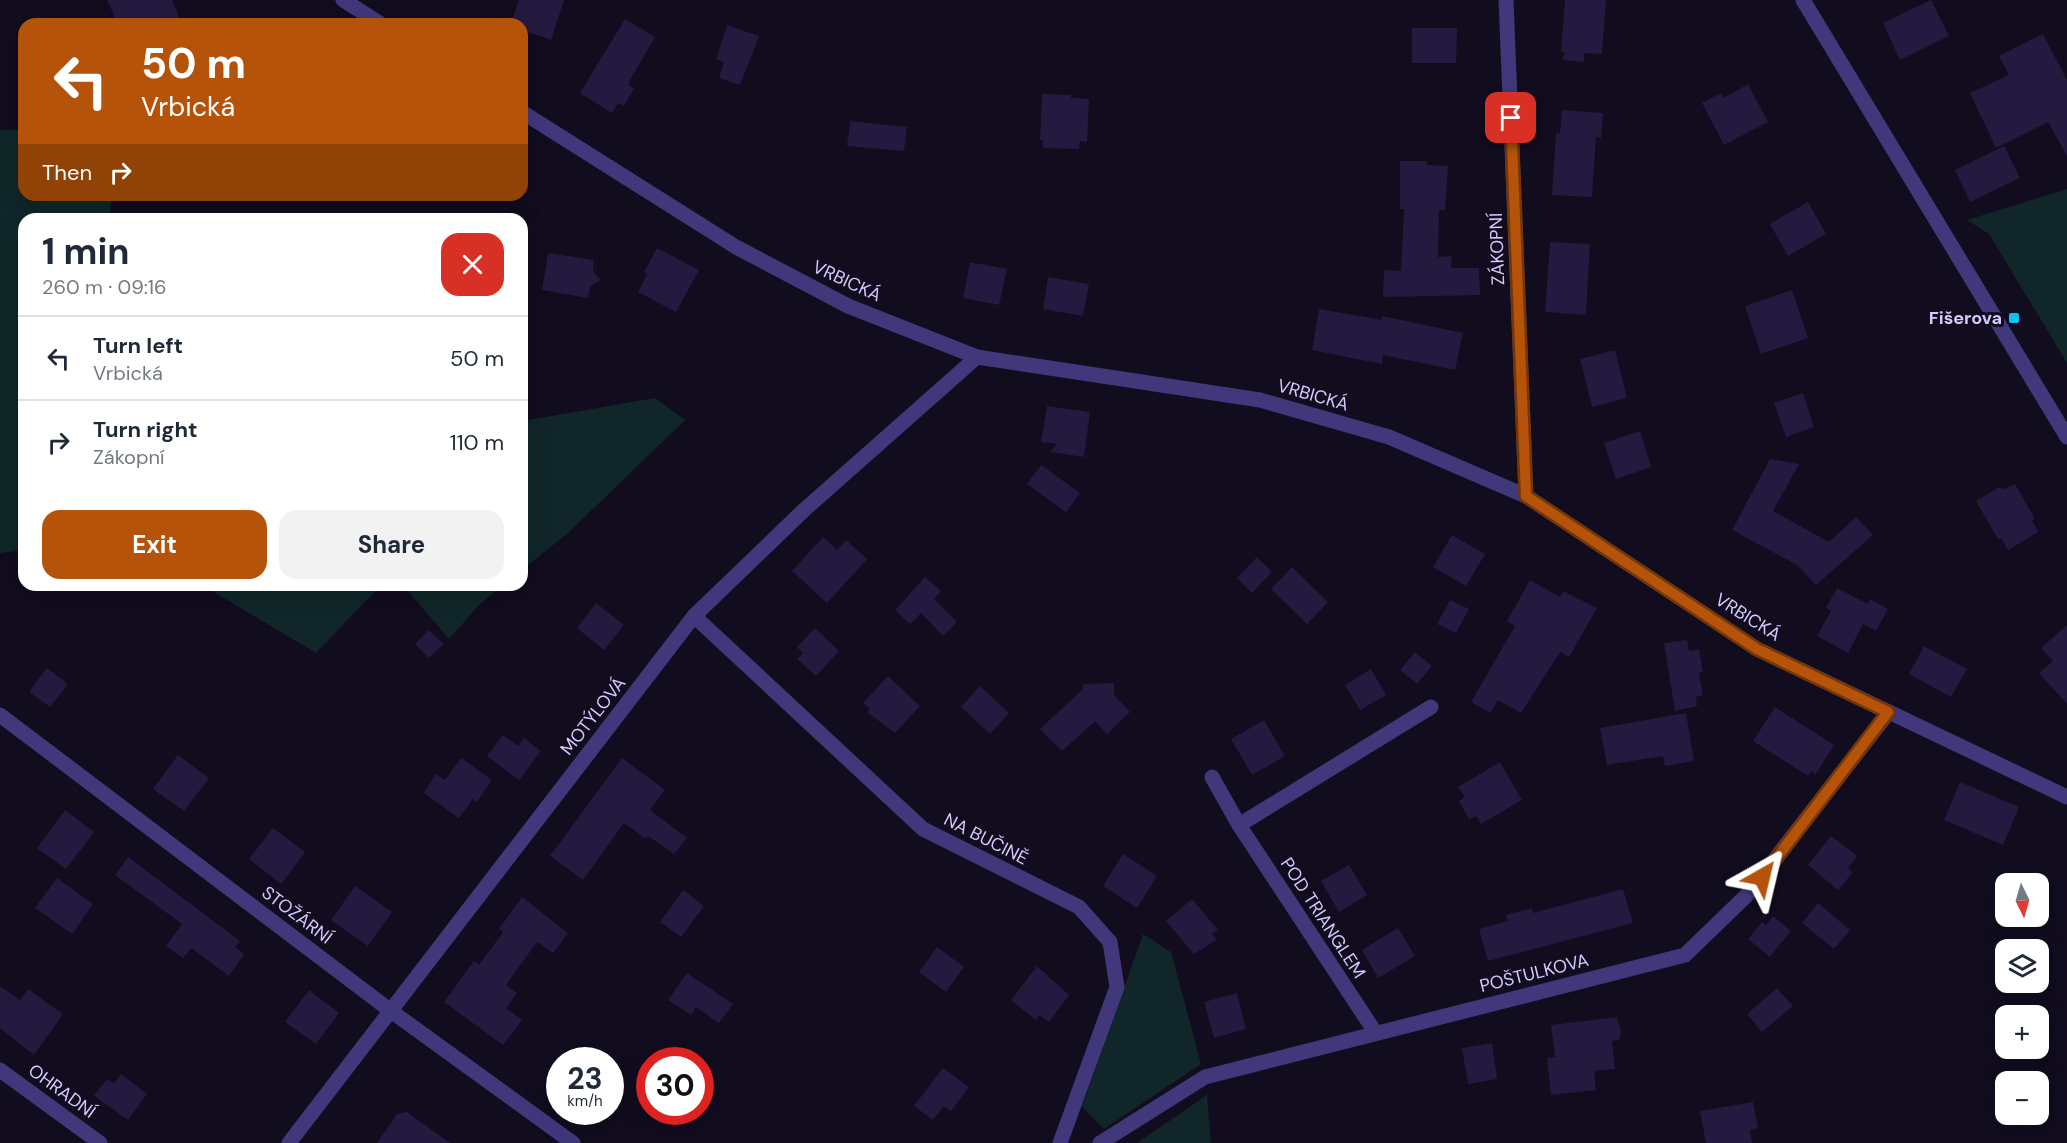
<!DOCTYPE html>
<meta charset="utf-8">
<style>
:root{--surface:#fff;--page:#f2f2f3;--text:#1f2937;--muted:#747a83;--line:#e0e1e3;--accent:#b45309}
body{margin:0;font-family:"DM Sans",sans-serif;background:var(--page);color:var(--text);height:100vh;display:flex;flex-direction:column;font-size:22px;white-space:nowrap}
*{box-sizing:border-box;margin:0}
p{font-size:20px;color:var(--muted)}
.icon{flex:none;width:33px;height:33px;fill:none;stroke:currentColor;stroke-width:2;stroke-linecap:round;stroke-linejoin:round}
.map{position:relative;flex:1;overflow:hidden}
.details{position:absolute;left:18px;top:213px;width:510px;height:378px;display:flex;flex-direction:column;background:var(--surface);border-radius:18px;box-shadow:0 6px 24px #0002}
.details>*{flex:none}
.top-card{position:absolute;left:18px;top:18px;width:510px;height:183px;border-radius:18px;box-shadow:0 6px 24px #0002;background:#b45309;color:#fff;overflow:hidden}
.needle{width:39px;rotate:175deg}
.buttons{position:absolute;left:1995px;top:873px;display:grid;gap:12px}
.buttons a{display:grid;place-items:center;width:54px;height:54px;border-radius:12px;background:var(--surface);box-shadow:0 6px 24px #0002;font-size:30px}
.speed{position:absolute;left:546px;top:1047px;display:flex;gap:12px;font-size:30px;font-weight:700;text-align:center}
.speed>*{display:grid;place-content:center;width:78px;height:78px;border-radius:50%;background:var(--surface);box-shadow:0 6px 24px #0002;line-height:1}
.speed small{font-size:15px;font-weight:400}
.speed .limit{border:9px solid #d22;background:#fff;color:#111}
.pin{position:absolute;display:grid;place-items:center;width:51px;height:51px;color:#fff;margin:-26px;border-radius:12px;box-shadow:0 3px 9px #0006}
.me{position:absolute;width:66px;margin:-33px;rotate:37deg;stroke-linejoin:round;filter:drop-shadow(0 0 4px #0008)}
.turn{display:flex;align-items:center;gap:21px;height:126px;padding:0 24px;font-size:27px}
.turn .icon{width:78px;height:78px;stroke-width:2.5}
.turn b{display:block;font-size:42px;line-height:51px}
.then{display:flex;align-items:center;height:57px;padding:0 24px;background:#0003;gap:12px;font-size:22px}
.round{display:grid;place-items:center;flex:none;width:63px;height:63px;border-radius:18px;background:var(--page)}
.summary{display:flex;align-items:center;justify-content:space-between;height:102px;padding:0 24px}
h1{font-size:36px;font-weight:700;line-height:45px}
.primary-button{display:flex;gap:12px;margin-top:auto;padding:12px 24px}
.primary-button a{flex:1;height:69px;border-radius:18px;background:var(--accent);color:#fff;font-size:24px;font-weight:700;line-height:69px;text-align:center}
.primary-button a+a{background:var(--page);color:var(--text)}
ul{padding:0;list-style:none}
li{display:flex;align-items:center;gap:18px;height:84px;padding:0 24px;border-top:2px solid var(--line)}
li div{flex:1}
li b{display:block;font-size:22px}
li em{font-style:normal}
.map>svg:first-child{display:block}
</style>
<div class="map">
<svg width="2067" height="1143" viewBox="0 0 2067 1143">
<rect width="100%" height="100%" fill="#110c1e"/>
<g fill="#102628">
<path d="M 0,130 L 24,130 L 24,195 L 112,195 L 109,219 L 24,219 L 24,550 L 0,553 Z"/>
<path d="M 2067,189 L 2067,363 L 1989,234 L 1967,220 Z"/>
<path d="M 655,398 L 685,420 L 568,533 L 522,570 L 522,421 Z"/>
<path d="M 202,585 L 381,585 L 316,653 Z"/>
<path d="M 403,585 L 503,585 L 479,605 L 449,639 Z"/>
<path d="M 1143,934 L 1171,952 L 1201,1064 L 1104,1129 L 1082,1107 Z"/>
<path d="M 1207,1095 L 1211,1143 L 1137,1143 Z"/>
</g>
<g fill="#24193f">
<path d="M 107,0 L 172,0 L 179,17 L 163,24 L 118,24 Z"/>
<path d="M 519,0 L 564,0 L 551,40 L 522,30 L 522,24 L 511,24 Z"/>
<path d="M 1565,0 L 1606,0 L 1602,54 L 1584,53 L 1584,62 L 1563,60 L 1564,52 L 1561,52 Z"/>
<path d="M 1931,0 L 1949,36 L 1900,60 L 1883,23 Z"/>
<path d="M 625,19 L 655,37 L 630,80 L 629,86 L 634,88 L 624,106 L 618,103 L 612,113 L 580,93 Z"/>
<path d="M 727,25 L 759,36 L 740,85 L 719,78 L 724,62 L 716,59 Z"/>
<path d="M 1412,28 L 1457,28 L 1456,63 L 1412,63 Z"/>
<path d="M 2043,34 L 2067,80 L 2067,156 L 2048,122 L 1996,148 L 1970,93 L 2009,75 L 1999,56 Z"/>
<path d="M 1748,84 L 1768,122 L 1724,145 L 1702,103 L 1721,93 L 1724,98 Z"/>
<path d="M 1042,94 L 1071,95 L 1071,98 L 1089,99 L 1087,142 L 1080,141 L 1079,149 L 1043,148 L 1043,140 L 1040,140 Z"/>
<path d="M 1562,110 L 1603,113 L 1601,138 L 1596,137 L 1592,197 L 1552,195 L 1556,133 L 1560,133 Z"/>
<path d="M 850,121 L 907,127 L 904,151 L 847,146 Z"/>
<path d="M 2004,146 L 2020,178 L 1970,202 L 1955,170 Z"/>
<path d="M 1400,161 L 1427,161 L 1427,165 L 1448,166 L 1445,210 L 1439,210 L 1438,257 L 1452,256 L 1451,268 L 1479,268 L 1480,295 L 1383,297 L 1384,270 L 1401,271 L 1404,209 L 1400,209 Z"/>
<path d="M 1808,202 L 1826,234 L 1788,256 L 1770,224 Z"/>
<path d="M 1550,242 L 1590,244 L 1586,315 L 1545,312 Z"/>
<path d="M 657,248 L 699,270 L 676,312 L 638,292 L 647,274 L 644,272 Z"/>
<path d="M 548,253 L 594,260 L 593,271 L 600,280 L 590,287 L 588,298 L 542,290 Z"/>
<path d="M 970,262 L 1007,269 L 999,305 L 963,298 Z"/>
<path d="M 1048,277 L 1089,284 L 1083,316 L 1043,309 Z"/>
<path d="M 1792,290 L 1808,338 L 1761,354 L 1745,306 Z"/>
<path d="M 1319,309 L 1382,320 L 1382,316 L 1463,333 L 1455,370 L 1383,355 L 1382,364 L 1312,350 Z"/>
<path d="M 1615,350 L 1627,398 L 1592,407 L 1580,359 Z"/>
<path d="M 1803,393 L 1814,427 L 1786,437 L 1774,403 Z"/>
<path d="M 1047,406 L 1090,412 L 1084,457 L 1050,452 L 1057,444 L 1041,442 Z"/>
<path d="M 1640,431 L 1651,467 L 1616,479 L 1604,443 Z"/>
<path d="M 1770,459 L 1799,464 L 1773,511 L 1829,542 L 1856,517 L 1873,535 L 1816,585 L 1797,565 L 1732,530 Z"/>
<path d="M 1041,465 L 1080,493 L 1066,512 L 1027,484 Z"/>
<path d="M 2015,484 L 2035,519 L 2032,520 L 2038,532 L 2008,550 L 2001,538 L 1998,539 L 1976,501 L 1999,487 L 2005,489 Z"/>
<path d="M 1452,535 L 1485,554 L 1466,586 L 1433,567 Z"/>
<path d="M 823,537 L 837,550 L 846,540 L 867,559 L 827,603 L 792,571 Z"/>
<path d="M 1257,557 L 1272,572 L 1252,593 L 1237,578 Z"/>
<path d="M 1292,567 L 1328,602 L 1307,624 L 1271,589 Z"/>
<path d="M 925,577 L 941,591 L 934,599 L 957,622 L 943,636 L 921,613 L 910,624 L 895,610 Z"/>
<path d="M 1530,580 L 1560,597 L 1563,591 L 1597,608 L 1569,657 L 1560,652 L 1521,713 L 1498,700 L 1490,713 L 1471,702 L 1515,626 L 1507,621 Z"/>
<path d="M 1837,588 L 1868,604 L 1870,599 L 1888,609 L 1876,631 L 1863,624 L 1848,653 L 1817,636 L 1831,611 L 1826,608 Z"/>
<path d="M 1450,600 L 1469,609 L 1456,633 L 1437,624 Z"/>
<path d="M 596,603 L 624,625 L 604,650 L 577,628 Z"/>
<path d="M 2067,625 L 2067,704 L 2039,673 L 2053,661 L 2041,648 Z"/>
<path d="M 815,628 L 839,651 L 816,676 L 797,659 L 803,653 L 797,647 Z"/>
<path d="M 429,630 L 444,644 L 429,658 L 415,644 Z"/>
<path d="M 1687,640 L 1689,651 L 1699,649 L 1703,672 L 1699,673 L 1703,695 L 1696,697 L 1697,706 L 1675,711 L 1664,643 Z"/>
<path d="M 1924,646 L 1967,669 L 1951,697 L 1909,674 Z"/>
<path d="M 1415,652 L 1432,666 L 1417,684 L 1400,670 Z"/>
<path d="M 47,668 L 68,684 L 50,707 L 29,692 Z"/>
<path d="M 1371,669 L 1386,695 L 1360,710 L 1345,685 Z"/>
<path d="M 888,676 L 920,706 L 895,733 L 867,712 L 870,709 L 863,703 Z"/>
<path d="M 1114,683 L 1114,695 L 1130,712 L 1107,734 L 1095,721 L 1062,751 L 1040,729 L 1082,690 L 1083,684 Z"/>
<path d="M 980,686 L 1009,713 L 990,734 L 961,707 Z"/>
<path d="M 1775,707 L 1834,745 L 1816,774 L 1811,771 L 1808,776 L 1753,741 Z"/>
<path d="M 1686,713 L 1694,761 L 1665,766 L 1663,756 L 1607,765 L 1600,728 Z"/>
<path d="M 1264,720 L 1285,756 L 1252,775 L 1231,739 Z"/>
<path d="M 503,735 L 518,746 L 524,738 L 541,751 L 519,780 L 487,756 Z"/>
<path d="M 178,755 L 209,778 L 184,811 L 153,789 Z"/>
<path d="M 461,758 L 492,780 L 477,802 L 473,799 L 459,818 L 424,793 L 436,774 L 445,780 Z"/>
<path d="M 622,758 L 665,790 L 650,810 L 687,838 L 674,854 L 648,836 L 646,839 L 624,823 L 583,880 L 550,856 Z"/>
<path d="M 1500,762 L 1522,800 L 1481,824 L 1476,816 L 1469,819 L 1459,801 L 1465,797 L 1458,787 Z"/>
<path d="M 1960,782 L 2019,807 L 2003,845 L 1944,820 Z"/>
<path d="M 65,810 L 94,832 L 66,869 L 37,848 Z"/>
<path d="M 273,828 L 305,852 L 281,884 L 249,859 Z"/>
<path d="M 1831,836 L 1857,856 L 1848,868 L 1853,872 L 1838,890 L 1808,865 Z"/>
<path d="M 1123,854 L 1157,876 L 1137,908 L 1103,886 Z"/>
<path d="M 128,857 L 240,941 L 235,947 L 244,954 L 229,976 L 191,948 L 183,958 L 166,946 L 182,924 L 115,875 Z"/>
<path d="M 1349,865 L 1367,895 L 1339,912 L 1321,881 Z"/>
<path d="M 57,878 L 93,904 L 72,934 L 35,908 Z"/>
<path d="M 355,886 L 392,912 L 368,946 L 331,920 Z"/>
<path d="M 1623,889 L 1633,923 L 1488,961 L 1479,929 L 1508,921 L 1506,915 L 1532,908 L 1533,913 Z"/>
<path d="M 683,890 L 704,906 L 681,937 L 660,922 Z"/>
<path d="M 522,897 L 568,933 L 553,953 L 537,942 L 506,985 L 517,993 L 506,1008 L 522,1020 L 503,1045 L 444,1002 L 474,961 L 479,965 L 503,932 L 499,929 Z"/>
<path d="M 1192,899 L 1218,930 L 1212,934 L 1216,940 L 1194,954 L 1166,921 Z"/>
<path d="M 1818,903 L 1850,930 L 1834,949 L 1802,923 Z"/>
<path d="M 1773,916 L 1791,931 L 1770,957 L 1748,939 L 1762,922 L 1766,925 Z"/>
<path d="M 1398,928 L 1415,956 L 1378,978 L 1362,950 Z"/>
<path d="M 937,947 L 964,967 L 946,992 L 919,972 Z"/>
<path d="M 1037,966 L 1069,995 L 1049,1022 L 1039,1015 L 1036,1020 L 1011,1000 Z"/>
<path d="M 687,973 L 733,1004 L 719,1023 L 696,1007 L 691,1015 L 668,1000 Z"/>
<path d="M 0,986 L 20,1000 L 28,989 L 63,1014 L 34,1055 L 0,1028 Z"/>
<path d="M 1777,988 L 1793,1006 L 1762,1032 L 1747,1014 Z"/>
<path d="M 309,990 L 339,1013 L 316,1044 L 285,1022 Z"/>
<path d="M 1237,993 L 1246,1029 L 1214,1038 L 1204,1002 Z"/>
<path d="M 1617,1017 L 1621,1032 L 1619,1040 L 1612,1041 L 1615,1069 L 1594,1071 L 1596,1090 L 1551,1095 L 1547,1058 L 1555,1057 L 1551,1025 Z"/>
<path d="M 1492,1043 L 1497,1079 L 1468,1084 L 1462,1048 Z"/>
<path d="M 943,1068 L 969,1087 L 951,1111 L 944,1106 L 933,1120 L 914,1106 Z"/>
<path d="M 121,1074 L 147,1094 L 128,1120 L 94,1096 L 107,1079 L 114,1084 Z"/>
<path d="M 1753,1102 L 1758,1128 L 1750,1130 L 1752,1143 L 1706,1143 L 1700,1111 Z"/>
<path d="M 407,1112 L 450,1143 L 377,1143 L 397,1114 Z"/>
</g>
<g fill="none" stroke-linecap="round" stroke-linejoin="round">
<g stroke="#41387c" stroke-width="15">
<path d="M 343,0 L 381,24"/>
<path d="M 1506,0 L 1526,496"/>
<path d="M 522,112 L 736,247 L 848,306 L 977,357 L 1260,400 L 1389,437 L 1526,496 L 1757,649 L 2067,797"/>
<path d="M 694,616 L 923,829 L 1079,907 L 1110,942 L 1117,987 L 1060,1143"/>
<path d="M 0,715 L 391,1011 L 573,1143"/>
<path d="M 1212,777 L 1239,825"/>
<path d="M 1375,1032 L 1239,825 L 1431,707"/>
<path d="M 0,1070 L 100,1143"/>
<path d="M 289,1143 L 694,616 L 804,510 L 977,357"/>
<path d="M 1100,1143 L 1205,1077 L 1685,955 L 1747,895 L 1889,712"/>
</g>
<path stroke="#41387c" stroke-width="15" d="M 1803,0 L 2067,437"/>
</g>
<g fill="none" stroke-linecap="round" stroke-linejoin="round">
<defs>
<path id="route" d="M 1511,118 L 1526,496 L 1757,649 L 1888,712 L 1762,877"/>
</defs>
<use href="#route" stroke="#753606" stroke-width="15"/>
<use href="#route" stroke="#b45309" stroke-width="10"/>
</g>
<rect fill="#04c2f0" stroke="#110c1e" stroke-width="2" x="2008" y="312" width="12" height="12" rx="3"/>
<g text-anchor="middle" stroke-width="6" stroke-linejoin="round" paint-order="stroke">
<g font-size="18" fill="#d5cafe" stroke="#110c1e">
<text transform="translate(1497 249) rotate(-92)" y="6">ZÁKOPNÍ</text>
<text transform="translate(847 281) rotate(25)" y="6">VRBICKÁ</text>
<text transform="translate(1313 395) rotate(16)" y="6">VRBICKÁ</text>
<text transform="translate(1748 617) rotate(32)" y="6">VRBICKÁ</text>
<text transform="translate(593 716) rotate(-52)" y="6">MOTÝLOVÁ</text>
<text transform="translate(986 839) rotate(27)" y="6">NA BUČINĚ</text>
<text transform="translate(297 915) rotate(37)" y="6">STOŽÁRNÍ</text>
<text transform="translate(1323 918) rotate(57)" y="6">POD TRIANGLEM</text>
<text transform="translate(1534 973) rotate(-14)" y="6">POŠTULKOVA</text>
<text transform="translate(62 1091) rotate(36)" y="6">OHRADNÍ</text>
</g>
<g font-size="18" font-weight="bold" fill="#d5cafe" stroke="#110c1e" text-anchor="end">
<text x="2002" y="324">Fišerova</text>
</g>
</g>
</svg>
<div class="buttons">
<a><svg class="needle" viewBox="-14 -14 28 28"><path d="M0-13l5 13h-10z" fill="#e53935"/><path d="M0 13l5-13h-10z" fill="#747a83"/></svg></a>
<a><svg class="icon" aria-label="layers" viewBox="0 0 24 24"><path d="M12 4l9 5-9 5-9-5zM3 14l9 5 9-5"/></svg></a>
<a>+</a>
<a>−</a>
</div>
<div class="speed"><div>23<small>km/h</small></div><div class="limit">30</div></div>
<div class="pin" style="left:1511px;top:118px;background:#d93025"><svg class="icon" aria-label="arrive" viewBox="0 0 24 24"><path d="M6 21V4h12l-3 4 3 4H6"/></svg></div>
<svg class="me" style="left:1762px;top:877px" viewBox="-20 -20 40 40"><path d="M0-17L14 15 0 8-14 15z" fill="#b45309" stroke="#fff" stroke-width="4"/></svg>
<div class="top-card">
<div class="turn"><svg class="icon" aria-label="left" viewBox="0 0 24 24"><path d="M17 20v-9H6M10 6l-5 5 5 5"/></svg><div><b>50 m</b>Vrbická</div></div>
<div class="then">Then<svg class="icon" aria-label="right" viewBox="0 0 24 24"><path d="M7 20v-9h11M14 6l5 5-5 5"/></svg></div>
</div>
<section class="details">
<div class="summary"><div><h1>1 min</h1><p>260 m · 09:16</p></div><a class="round" style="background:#d93025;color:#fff"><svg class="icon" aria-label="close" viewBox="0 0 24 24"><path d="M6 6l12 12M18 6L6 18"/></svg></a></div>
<ul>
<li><svg class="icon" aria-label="left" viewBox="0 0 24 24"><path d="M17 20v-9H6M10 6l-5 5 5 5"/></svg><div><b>Turn left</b><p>Vrbická</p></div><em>50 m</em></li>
<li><svg class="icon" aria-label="right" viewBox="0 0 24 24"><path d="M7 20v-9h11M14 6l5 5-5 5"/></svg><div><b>Turn right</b><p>Zákopní</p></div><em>110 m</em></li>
</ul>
<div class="primary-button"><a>Exit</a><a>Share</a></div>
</section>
</div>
